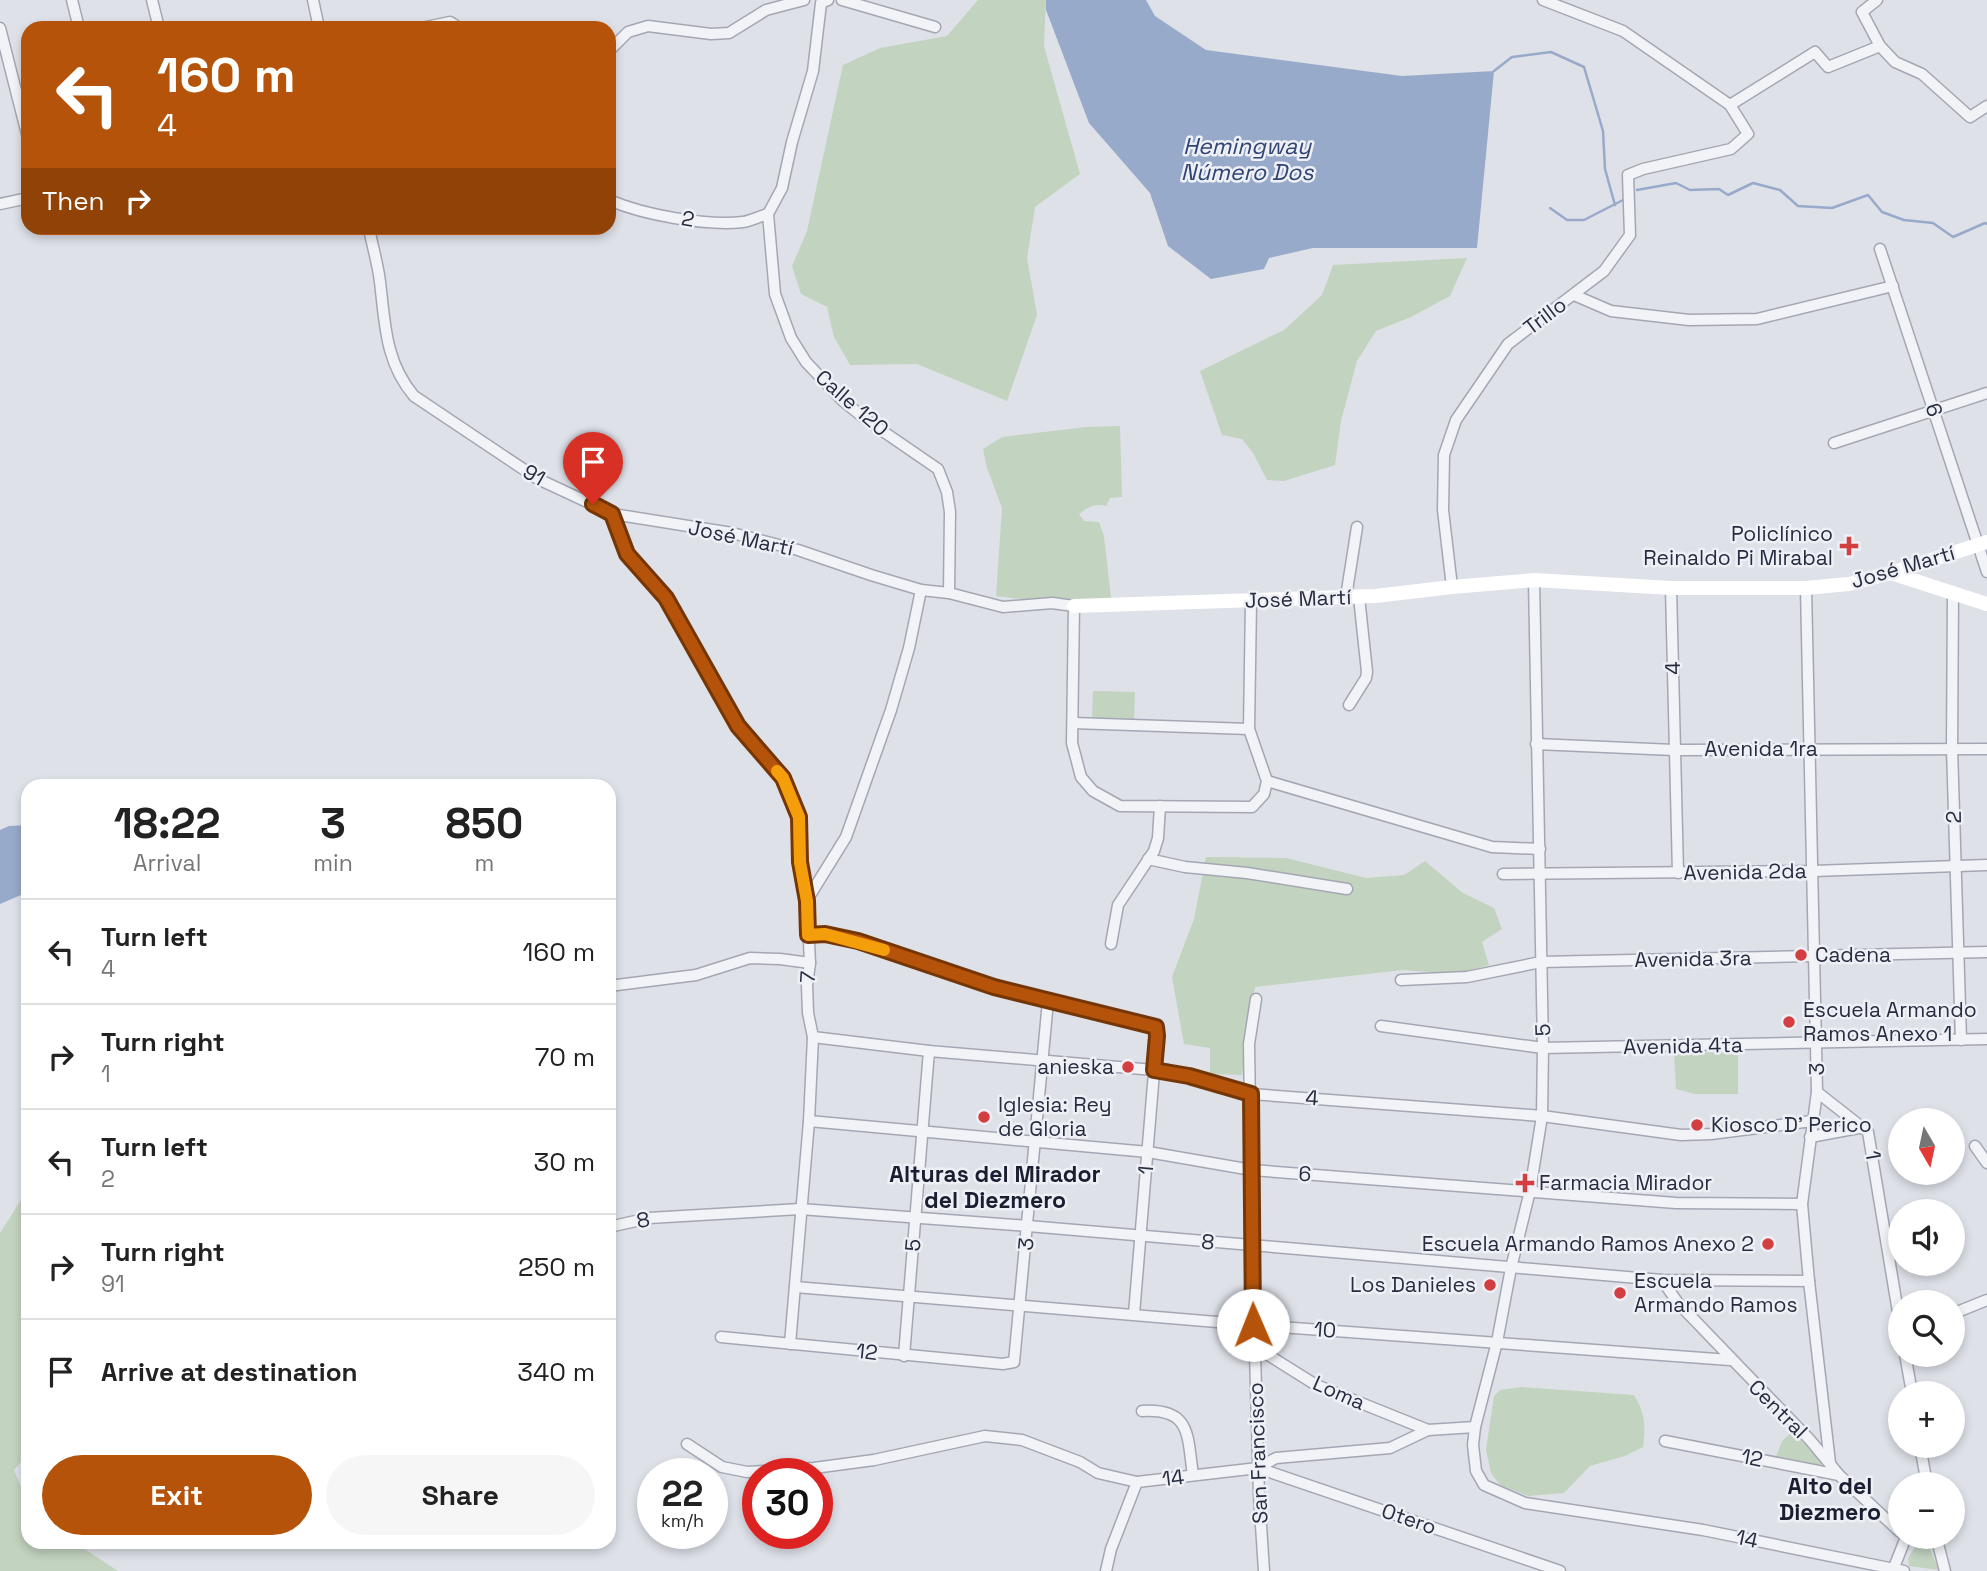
<!DOCTYPE html>
<meta charset="utf-8">
<style>
:root{--surface:#fff;--page:#f6f6f6;--text:#222;--muted:#767676;--line:#e0e0e0;--accent:#b45309}
body{margin:0;font-family:"Space Grotesk",sans-serif;background:var(--page);color:var(--text);height:100vh;display:flex;flex-direction:column;font-size:26px;white-space:nowrap}
*{box-sizing:border-box;margin:0}
p{font-size:23px;color:var(--muted)}
.icon{flex:none;width:38px;height:38px;fill:none;stroke:currentColor;stroke-width:2;stroke-linecap:round;stroke-linejoin:round}
.map{position:relative;flex:1;overflow:hidden}
.side{position:absolute;left:21px;top:779px;width:595px;height:770px;display:flex;flex-direction:column;background:var(--surface);border-radius:21px;box-shadow:0 4px 10px #0003}
.side>*{flex:none}
.banner{position:absolute;left:21px;top:21px;width:595px;height:214px;border-radius:21px;box-shadow:0 4px 10px #0003;background:#b45309;color:#fff;overflow:hidden}
.needle{width:46px;rotate:171deg}
.buttons{position:absolute;left:1888px;top:1108px;display:grid;gap:14px}
.buttons a{display:grid;place-items:center;width:77px;height:77px;border-radius:50%;background:var(--surface);box-shadow:0 4px 10px #0003;font-size:35px}
.speed{position:absolute;left:637px;top:1458px;display:flex;gap:14px;font-size:35px;font-weight:700;text-align:center}
.speed>*{display:grid;place-content:center;width:91px;height:91px;border-radius:50%;background:var(--surface);box-shadow:0 4px 10px #0003;line-height:1}
.speed small{font-size:18px;font-weight:400}
.speed .limit{border:10px solid #d22;background:#fff;color:#111}
.pin{position:absolute;display:grid;place-items:center;width:60px;height:60px;color:#fff;margin:-72px -30px;border-radius:50% 50% 50% 0;rotate:-45deg;box-shadow:0 0 7px #0007}
.pin .icon{rotate:45deg}
.me{position:absolute;width:77px;margin:-38px;rotate:359deg;stroke-linejoin:round;filter:drop-shadow(0 0 5px #0008)}
.turn{display:flex;align-items:center;gap:24px;height:147px;padding:0 21px;font-size:32px}
.turn .icon{width:91px;height:91px;stroke-width:2.5}
.turn b{display:block;font-size:49px;line-height:60px}
.then{display:flex;align-items:center;height:66px;padding:0 21px;background:#0003;gap:14px;font-size:26px}
.eta{display:flex;justify-content:space-evenly;align-items:center;height:119px;text-align:center}
.eta b{font-size:42px;font-weight:700;line-height:49px}
.button{display:flex;gap:14px;margin-top:auto;padding:14px 21px}
.button a{flex:1;height:80px;border-radius:42px;background:var(--accent);color:#fff;font-size:28px;font-weight:700;line-height:80px;text-align:center}
.button a+a{background:var(--page);color:var(--text)}
ul{padding:0;list-style:none}
li{display:flex;align-items:center;gap:21px;height:105px;padding:0 21px;border-top:2px solid var(--line)}
li div{flex:1}
li b{display:block;font-size:26px}
li em{font-style:normal}
.map>svg:first-child{display:block}
</style>
<div class="map">
<svg width="1987" height="1571" viewBox="0 0 1987 1571">
<rect width="100%" height="100%" fill="#dfe1e9"/>
<g fill="#c2d3bf">
<path d="M 978,0 L 1046,0 L 1044,46 L 1080,174 L 1035,207 L 1027,258 L 1037,315 L 1007,401 L 917,364 L 850,365 L 834,337 L 827,307 L 801,294 L 792,266 L 807,231 L 843,65 L 880,48 L 947,36 Z"/>
<path d="M 1467,258 L 1450,296 L 1411,317 L 1376,331 L 1357,361 L 1341,421 L 1335,465 L 1284,481 L 1267,480 L 1253,453 L 1242,439 L 1222,435 L 1200,371 L 1284,330 L 1322,295 L 1333,265 Z"/>
<path d="M 1120,426 L 1122,497 L 1110,498 L 1106,506 C 1095,503 1088,507 1079,514 L 1084,521 L 1099,522 L 1104,536 L 1111,598 L 1052,603 L 996,596 L 1002,508 L 987,468 L 983,449 L 1002,437 L 1087,427 Z"/>
<path d="M 1093,691 L 1135,692 L 1134,719 L 1092,719 Z"/>
<path d="M 1206,857 L 1286,858 L 1366,878 L 1404,875 L 1425,861 L 1463,893 L 1494,908 L 1502,929 L 1482,942 L 1489,965 L 1457,974 L 1402,970 L 1255,987 L 1242,1075 L 1210,1074 L 1210,1048 L 1184,1044 L 1172,977 L 1194,919 Z"/>
<path d="M 1738,1052 L 1738,1094 L 1695,1094 L 1676,1089 L 1674,1053 Z"/>
<path d="M 28,1189 L 28,1454 L 14,1470 L 28,1504 L 28,1542 L 74,1542 L 118,1571 L 0,1571 L 0,1233 Z"/>
<path d="M 1521,1387 L 1634,1395 C 1645,1413 1646,1426 1643,1447 L 1625,1456 L 1590,1466 L 1564,1493 L 1528,1496 L 1500,1485 L 1491,1473 L 1486,1450 L 1494,1396 L 1500,1390 Z"/>
<path d="M 1792,1432 L 1822,1461 L 1818,1468 L 1775,1459 L 1782,1441 Z"/>
<path d="M 1920,1540 L 1926,1540 L 1939,1570 L 1909,1566 L 1908,1558 Z"/>
</g>
<g fill="#98aaca">
<path d="M 1046,0 L 1146,0 L 1155,16 L 1206,50 L 1402,76 L 1494,71 L 1477,248 L 1313,248 L 1269,258 L 1264,269 L 1211,279 L 1168,246 L 1150,193 L 1089,123 L 1046,10 Z"/>
<path d="M 28,825 L 28,892 L 0,904 L 0,830 L 9,826 Z"/>
</g>
<g fill="none" stroke-linecap="round" stroke-linejoin="round">
<g stroke="#98aaca" stroke-width="2.5">
<path d="M 1494,71 L 1512,57 L 1551,52 L 1584,67 L 1603,131 L 1605,169 L 1615,205"/>
<path d="M 1637,190 L 1676,183 L 1690,190 L 1719,189 L 1728,195 L 1753,183 L 1780,190 L 1798,206 L 1832,208 L 1868,195 L 1882,212 L 1904,220 L 1933,223 L 1953,237 L 1985,223 L 1987,224"/>
<path d="M 1550,208 L 1567,220 L 1584,220 L 1623,200"/>
</g>
<defs>
<g id="street">
<path d="M 72,0 L 79,28"/>
<path d="M 152,0 L 159,28"/>
<path d="M 313,0 L 319,28"/>
<path d="M 828,0 L 821,3 L 813,71 L 792,142 L 782,188 L 768,214 L 775,294 L 791,338 L 806,362 L 843,401 L 868,421 L 938,469 L 947,492 L 950,512 L 949,593"/>
<path d="M 842,0 L 935,27"/>
<path d="M 1877,0 L 1862,12 L 1880,46 L 1895,62 L 1922,74 L 1970,117 L 1987,106"/>
<path d="M 0,28 L 28,138"/>
<path d="M 421,28 L 450,22 L 459,28"/>
<path d="M 609,51 L 628,32 L 648,26 L 711,34 L 729,33 L 766,10 L 804,0"/>
<path d="M 1730,105 L 1815,52 L 1828,67 L 1880,46"/>
<path d="M 609,200 C 644,215 705,226 743,222 C 751,221 760,216 768,214"/>
<path d="M 0,204 L 28,198"/>
<path d="M 369,228 C 372,245 378,264 380,282 C 385,323 385,362 414,396 L 538,479 L 613,514 L 732,533 L 798,550 L 871,575 L 921,590 L 949,593 L 1003,607 L 1052,603 L 1074,606 L 1072,743 L 1081,777 L 1093,791 L 1120,806 L 1252,807 L 1264,794 L 1267,781 L 1249,729 L 1251,601"/>
<path d="M 1880,249 L 1987,572"/>
<path d="M 1574,295 L 1611,311 L 1689,320 L 1757,319 L 1893,286"/>
<path d="M 1834,443 L 1987,393"/>
<path d="M 613,514 L 627,554 L 666,599 L 738,726 L 783,778 L 799,817 L 800,862 L 807,901 L 810,963 L 807,985 L 808,1013 L 813,1037 L 809,1121 L 790,1344"/>
<path d="M 1534,580 L 1543,1048 L 1542,1116 L 1530,1191 L 1511,1268 L 1497,1342 L 1475,1427 L 1473,1445 L 1476,1471 L 1484,1485 L 1525,1503 L 1703,1530 L 1904,1571"/>
<path d="M 1452,587 L 1443,510 L 1444,455 L 1456,420 L 1508,344 L 1604,271 L 1630,235 L 1628,175 L 1643,169 L 1731,149 L 1748,134 L 1730,105 L 1623,31 L 1543,0"/>
<path d="M 1671,588 L 1678,873"/>
<path d="M 1806,588 L 1817,1092 L 1802,1204 L 1809,1281 L 1830,1463"/>
<path d="M 1953,594 L 1952,748 L 1961,1040"/>
<path d="M 1346,597 L 1357,527"/>
<path d="M 1349,705 L 1366,678 L 1367,672 L 1359,597"/>
<path d="M 1073,723 L 1249,729"/>
<path d="M 1536,744 L 1674,750 L 1987,749"/>
<path d="M 1267,781 L 1492,847 L 1540,849"/>
<path d="M 1148,859 L 1185,867 L 1247,873 L 1347,889"/>
<path d="M 1503,874 L 1813,871 L 1987,865"/>
<path d="M 807,900 L 846,837 L 891,710 L 909,648 L 921,590"/>
<path d="M 809,935 L 825,934 L 858,941 L 994,987 L 1156,1027 L 1157,1036 L 1134,1314"/>
<path d="M 1111,944 L 1118,905 L 1154,851 L 1158,838 L 1160,806"/>
<path d="M 1401,980 L 1467,977 L 1541,962 L 1987,952"/>
<path d="M 609,986 L 696,975 L 750,958 L 780,959 L 810,963"/>
<path d="M 1256,999 L 1249,1044 L 1252,1246 L 1259,1495 L 1264,1571"/>
<path d="M 1381,1026 L 1543,1048 L 1987,1039"/>
<path d="M 813,1037 L 929,1051 L 1154,1070 L 1189,1076 L 1251,1094 L 1542,1116 L 1681,1135 L 1711,1134 L 1812,1121"/>
<path d="M 1817,1092 L 1868,1132 L 1900,1324"/>
<path d="M 809,1121 L 1148,1152 L 1252,1170 L 1676,1203 L 1802,1204"/>
<path d="M 1810,1137 L 1864,1127"/>
<path d="M 1975,1146 L 1987,1163"/>
<path d="M 609,1227 L 649,1218 L 800,1209 L 1028,1226 L 1662,1280 L 1809,1281"/>
<path d="M 1662,1280 L 1678,1303 L 1810,1440 L 1839,1475 L 1900,1532"/>
<path d="M 795,1287 L 1253,1325 L 1730,1360"/>
<path d="M 1957,1312 L 1987,1300"/>
<path d="M 721,1337 L 1003,1364 L 1014,1362 L 1048,1001"/>
<path d="M 1254,1346 L 1316,1385 L 1428,1430"/>
<path d="M 1905,1354 L 1912,1393"/>
<path d="M 904,1356 L 929,1051"/>
<path d="M 1142,1411 C 1192,1408 1187,1436 1193,1475"/>
<path d="M 1665,1441 L 1839,1475"/>
<path d="M 687,1444 L 722,1467 L 747,1472 L 814,1468 L 874,1460 L 985,1436 L 1022,1440 L 1080,1462 L 1098,1473 L 1137,1482 L 1258,1468 L 1276,1458 L 1390,1448 L 1428,1430 L 1475,1427"/>
<path d="M 1920,1446 L 1927,1484"/>
<path d="M 1258,1468 L 1560,1571"/>
<path d="M 1936,1536 L 1945,1571"/>
<path d="M 1893,1570 L 1906,1537 L 1909,1536"/>
<path d="M 1106,1571 L 1111,1549 L 1137,1482"/>
</g>
</defs>
<use href="#street" stroke="#a4a7b3" stroke-width="13"/>
<use href="#street" stroke="#f2f3f7" stroke-width="10"/>
<g stroke="#fff" stroke-width="14">
<path d="M 1891,573 L 1987,604"/>
<path d="M 1074,606 L 1375,596 L 1452,587 L 1534,580 L 1671,588 L 1806,588 L 1849,584 L 1891,573 L 1987,542"/>
</g>
</g>
<g fill="none" stroke-linecap="round" stroke-linejoin="round">
<defs>
<path id="route" d="M 593,504 L 612,514 L 627,554 L 666,598 L 738,726 L 783,778 L 799,817 L 800,862 L 807,901 L 808,935 L 825,934 L 858,941 L 994,987 L 1156,1027 L 1157,1036 L 1154,1070 L 1189,1076 L 1251,1094 L 1253,1325"/>
</defs>
<use href="#route" stroke="#753606" stroke-width="18"/>
<use href="#route" stroke="#b45309" stroke-width="12"/>
<path stroke="#f59e0b" stroke-width="12" d="M 777,771 L 783,778 L 799,817 L 800,862 L 807,901 L 808,935 L 825,934 L 884,950"/>
</g>
<g fill="#d33f41" stroke="#eef0f6" stroke-width="2.5">
<path d="M1845.5 535.5h7v7h7v7h-7v7h-7v-7h-7v-7h7z"/>
<circle cx="1801" cy="955" r="7"/>
<circle cx="1789" cy="1022" r="7"/>
<circle cx="1128" cy="1067" r="7"/>
<circle cx="984" cy="1117" r="7"/>
<circle cx="1697" cy="1125" r="7"/>
<path d="M1521.5 1172.5h7v7h7v7h-7v7h-7v-7h-7v-7h7z"/>
<circle cx="1768" cy="1244" r="7"/>
<circle cx="1490" cy="1285" r="7"/>
<circle cx="1620" cy="1293" r="7"/>
</g>
<g text-anchor="middle" stroke-width="5" stroke-linejoin="round" paint-order="stroke">
<g font-size="21" fill="#272d40" stroke="#eef0f6">
<text transform="translate(688 219) rotate(10)" y="7">2</text>
<text transform="translate(1545 316) rotate(-37)" y="7">Trillo</text>
<text transform="translate(852 403) rotate(41)" y="7">Calle 120</text>
<text transform="translate(1934 410) rotate(72)" y="7">6</text>
<text transform="translate(534 475) rotate(30)" y="7">91</text>
<text transform="translate(741 538) rotate(12)" y="7">José Martí</text>
<text transform="translate(1903 567) rotate(-16)" y="7">José Martí</text>
<text transform="translate(1298 599) rotate(-2)" y="7">José Martí</text>
<text transform="translate(1673 668) rotate(-91)" y="7">4</text>
<text x="1761" y="756">Avenida 1ra</text>
<text transform="translate(1954 817) rotate(-91)" y="7">2</text>
<text transform="translate(1745 872) rotate(-1)" y="7">Avenida 2da</text>
<text transform="translate(1693 959) rotate(-1)" y="7">Avenida 3ra</text>
<text transform="translate(808 977) rotate(-86)" y="7">7</text>
<text transform="translate(1543 1030) rotate(-92)" y="7">5</text>
<text transform="translate(1683 1046) rotate(-1)" y="7">Avenida 4ta</text>
<text transform="translate(1817 1069) rotate(-91)" y="7">3</text>
<text transform="translate(1312 1098) rotate(4)" y="7">4</text>
<text transform="translate(1873 1155) rotate(80)" y="7">1</text>
<text transform="translate(1146 1170) rotate(-85)" y="7">1</text>
<text transform="translate(1305 1174) rotate(4)" y="7">6</text>
<text transform="translate(643 1220) rotate(-9)" y="7">8</text>
<text transform="translate(1208 1242) rotate(5)" y="7">8</text>
<text transform="translate(1026 1244) rotate(-85)" y="7">3</text>
<text transform="translate(913 1245) rotate(-85)" y="7">5</text>
<text transform="translate(1325 1330) rotate(4)" y="7">10</text>
<text transform="translate(867 1352) rotate(6)" y="7">12</text>
<text transform="translate(1339 1393) rotate(24)" y="7">Loma</text>
<text transform="translate(1778 1409) rotate(45)" y="7">Central</text>
<text transform="translate(1258 1453) rotate(-92)" y="7">San Francisco</text>
<text transform="translate(1752 1458) rotate(11)" y="7">12</text>
<text transform="translate(1173 1478) rotate(-7)" y="7">14</text>
<text transform="translate(1409 1519) rotate(19)" y="7">Otero</text>
<text transform="translate(1747 1539) rotate(12)" y="7">14</text>
</g>
<g font-size="21" fill="#272d40" stroke="#eef0f6" text-anchor="start">
<text x="1833" y="541" text-anchor="end">Policlínico<tspan x="1833" dy="24">Reinaldo Pi Mirabal</tspan></text>
<text x="1815" y="962">Cadena</text>
<text x="1803" y="1017">Escuela Armando<tspan x="1803" dy="24">Ramos Anexo 1</tspan></text>
<text x="1114" y="1074" text-anchor="end">anieska</text>
<text x="998" y="1112">Iglesia: Rey<tspan x="998" dy="24">de Gloria</tspan></text>
<text x="1711" y="1132">Kiosco D' Perico</text>
<text x="1539" y="1190">Farmacia Mirador</text>
<text x="1754" y="1251" text-anchor="end">Escuela Armando Ramos Anexo 2</text>
<text x="1634" y="1288">Escuela<tspan x="1634" dy="24">Armando Ramos</tspan></text>
<text x="1476" y="1292" text-anchor="end">Los Danieles</text>
</g>
<g font-size="23" font-style="italic" fill="#304575" stroke="#eef0f6">
<text x="1247" y="154">Hemingway<tspan x="1247" dy="26">Número Dos</tspan></text>
</g>
<g font-size="23" font-weight="bold" fill="#191e31" stroke="#eef0f6">
<text x="995" y="1182">Alturas del Mirador<tspan x="995" dy="26">del Diezmero</tspan></text>
<text x="1830" y="1494">Alto del<tspan x="1830" dy="26">Diezmero</tspan></text>
</g>
</g>
</svg>
<div class="buttons">
<a><svg class="needle" viewBox="-14 -14 28 28"><path d="M0-13l5 13h-10z" fill="#e53935"/><path d="M0 13l5-13h-10z" fill="#767676"/></svg></a>
<a><svg class="icon" aria-label="sound" viewBox="0 0 24 24"><path d="M4 9h4l5-4v14l-5-4H4zM17 9q2 3 0 6"/></svg></a>
<a><svg class="icon" aria-label="search" viewBox="0 0 24 24"><circle cx="10" cy="10" r="6"/><path d="M15 15l6 6"/></svg></a>
<a>+</a>
<a>−</a>
</div>
<div class="speed"><div>22<small>km/h</small></div><div class="limit">30</div></div>
<div class="pin" style="left:593px;top:504px;background:#d93025"><svg class="icon" aria-label="arrive" viewBox="0 0 24 24"><path d="M6 21V4h12l-3 4 3 4H6"/></svg></div>
<svg class="me" style="left:1253px;top:1325px" viewBox="-20 -20 40 40"><circle r="19" fill="#fff"/><path d="M0-13L10 11 0 6-10 11z" fill="#b45309"/></svg>
<div class="banner">
<div class="turn"><svg class="icon" aria-label="left" viewBox="0 0 24 24"><path d="M17 20v-9H6M10 6l-5 5 5 5"/></svg><div><b>160 m</b>4</div></div>
<div class="then">Then<svg class="icon" aria-label="right" viewBox="0 0 24 24"><path d="M7 20v-9h11M14 6l5 5-5 5"/></svg></div>
</div>
<section class="side">
<div class="eta">
<div><b>18:22</b><p>Arrival</p></div>
<div><b>3</b><p>min</p></div>
<div><b>850</b><p>m</p></div>
</div>
<ul>
<li><svg class="icon" aria-label="left" viewBox="0 0 24 24"><path d="M17 20v-9H6M10 6l-5 5 5 5"/></svg><div><b>Turn left</b><p>4</p></div><em>160 m</em></li>
<li><svg class="icon" aria-label="right" viewBox="0 0 24 24"><path d="M7 20v-9h11M14 6l5 5-5 5"/></svg><div><b>Turn right</b><p>1</p></div><em>70 m</em></li>
<li><svg class="icon" aria-label="left" viewBox="0 0 24 24"><path d="M17 20v-9H6M10 6l-5 5 5 5"/></svg><div><b>Turn left</b><p>2</p></div><em>30 m</em></li>
<li><svg class="icon" aria-label="right" viewBox="0 0 24 24"><path d="M7 20v-9h11M14 6l5 5-5 5"/></svg><div><b>Turn right</b><p>91</p></div><em>250 m</em></li>
<li><svg class="icon" aria-label="arrive" viewBox="0 0 24 24"><path d="M6 21V4h12l-3 4 3 4H6"/></svg><div><b>Arrive at destination</b></div><em>340 m</em></li>
</ul>
<div class="button"><a>Exit</a><a>Share</a></div>
</section>
</div>
